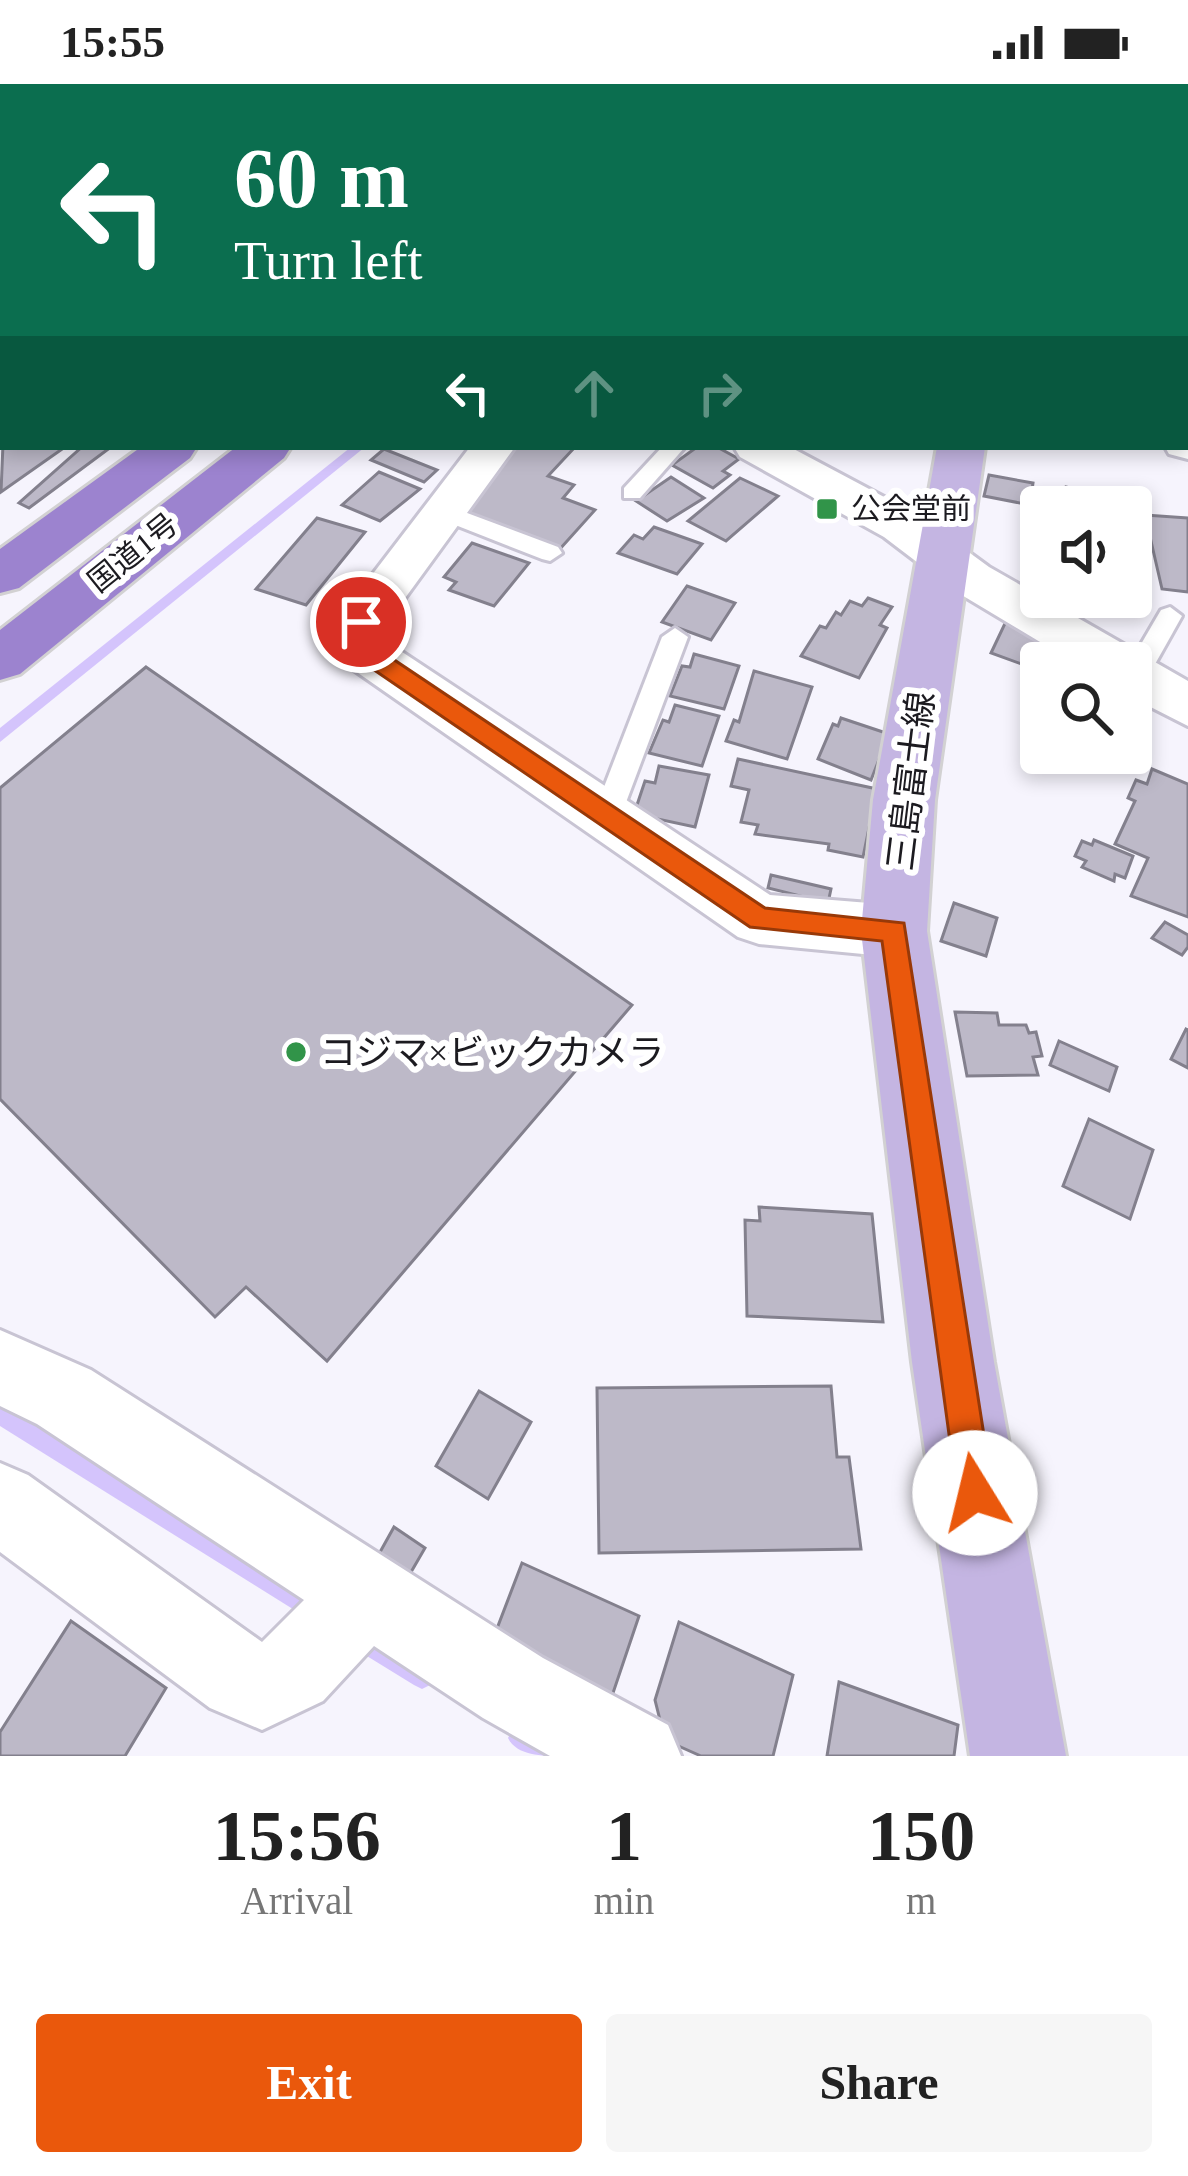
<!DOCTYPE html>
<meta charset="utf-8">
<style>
:root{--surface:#fff;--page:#f6f6f6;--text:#222;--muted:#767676;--accent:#ea580c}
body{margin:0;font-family:"Times New Roman","Noto Sans JP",serif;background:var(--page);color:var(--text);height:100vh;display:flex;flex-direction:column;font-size:45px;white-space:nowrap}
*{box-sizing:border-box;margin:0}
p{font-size:39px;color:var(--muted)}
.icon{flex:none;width:66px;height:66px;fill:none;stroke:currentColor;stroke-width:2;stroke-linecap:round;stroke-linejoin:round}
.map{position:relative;height:1672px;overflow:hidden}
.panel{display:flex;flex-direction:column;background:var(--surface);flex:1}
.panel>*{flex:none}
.guide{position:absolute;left:0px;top:0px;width:1188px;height:366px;box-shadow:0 6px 18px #0003;background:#0b6e4f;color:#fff;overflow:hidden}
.buttons{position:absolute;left:1020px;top:402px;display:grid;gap:24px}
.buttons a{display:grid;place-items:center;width:132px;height:132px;border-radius:12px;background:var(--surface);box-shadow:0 6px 18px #0003;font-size:60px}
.pin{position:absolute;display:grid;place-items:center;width:102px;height:102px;color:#fff;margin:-51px;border:6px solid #fff;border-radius:50%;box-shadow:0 3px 12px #0007}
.me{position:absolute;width:132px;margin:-66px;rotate:351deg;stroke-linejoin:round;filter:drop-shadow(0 0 9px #0008)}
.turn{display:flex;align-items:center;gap:42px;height:252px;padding:0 36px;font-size:54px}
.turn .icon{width:156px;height:156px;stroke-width:2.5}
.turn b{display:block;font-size:84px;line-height:102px}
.lanes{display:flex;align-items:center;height:114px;padding:0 36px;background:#0003;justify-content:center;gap:60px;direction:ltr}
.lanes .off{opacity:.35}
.eta{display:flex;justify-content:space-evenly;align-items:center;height:204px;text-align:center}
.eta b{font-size:72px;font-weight:700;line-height:84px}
.cta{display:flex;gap:24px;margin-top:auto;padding:24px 36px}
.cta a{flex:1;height:138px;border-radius:12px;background:var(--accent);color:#fff;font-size:48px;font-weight:700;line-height:138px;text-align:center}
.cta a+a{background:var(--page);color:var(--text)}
.status{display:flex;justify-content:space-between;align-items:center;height:84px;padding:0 60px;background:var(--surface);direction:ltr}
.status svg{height:33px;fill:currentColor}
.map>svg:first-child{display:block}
</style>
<div class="status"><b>15:55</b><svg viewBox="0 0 49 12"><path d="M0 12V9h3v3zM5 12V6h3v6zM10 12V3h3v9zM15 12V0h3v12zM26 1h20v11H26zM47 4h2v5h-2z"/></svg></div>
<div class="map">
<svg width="1188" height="1672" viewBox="0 0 1188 1672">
<rect width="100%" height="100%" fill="#f6f4fd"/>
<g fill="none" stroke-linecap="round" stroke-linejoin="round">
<g fill="#d4c4fc" fill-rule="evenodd">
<path d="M 793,0 L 803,0 L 801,3 L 791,3 Z"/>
<path d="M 351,363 L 365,363 L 0,658 L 0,644 Z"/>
<path d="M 0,1319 L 328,1521 L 331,1529 L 328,1537 L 320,1540 L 312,1537 L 0,1342 Z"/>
<path d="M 357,1541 L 430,1585 L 434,1593 L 430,1601 L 422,1605 L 414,1601 L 349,1561 L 345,1553 L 349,1545 Z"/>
<path d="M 520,1642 L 559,1663 L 562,1672 C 542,1672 517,1672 508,1654 L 512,1646 Z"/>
</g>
</g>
<g fill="#bdb9c8" stroke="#83808d" stroke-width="3">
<path d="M 3,360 L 3,363 L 65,363 L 1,408 Z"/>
<path d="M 82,363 L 111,363 L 29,424 L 19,419 Z"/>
<path d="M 511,363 L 575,363 L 548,392 L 574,401 L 563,414 L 595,426 L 559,466 L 457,428 Z"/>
<path d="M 697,363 L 717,363 L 739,375 L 723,387 L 730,391 L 713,404 L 672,381 Z"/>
<path d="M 384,365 L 437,386 L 424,398 L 371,376 Z"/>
<path d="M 379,388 L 420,405 L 380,437 L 342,421 Z"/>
<path d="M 989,391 L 1033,399 L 1030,421 L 984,412 Z"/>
<path d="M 671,393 L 704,414 L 667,437 L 636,417 Z"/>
<path d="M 740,394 L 778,412 L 726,457 L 688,437 Z"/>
<path d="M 1066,403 L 1130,419 L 1129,423 L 1061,423 Z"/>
<path d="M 1145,431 L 1188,434 L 1188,508 L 1162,505 Z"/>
<path d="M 317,434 L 365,448 L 306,521 L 256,505 Z"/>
<path d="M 654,443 L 702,460 L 677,490 L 618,469 L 634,451 L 643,455 Z"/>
<path d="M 472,459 L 529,479 L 494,522 L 449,506 L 456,498 L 444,493 Z"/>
<path d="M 687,502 L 735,519 L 711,556 L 662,538 Z"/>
<path d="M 868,514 L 892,523 L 880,541 L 887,544 L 859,594 L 801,572 L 820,542 L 826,544 L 836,528 L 841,531 L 850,517 L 862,522 Z"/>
<path d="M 1008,533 L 1067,553 L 1056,579 L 1041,579 L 1041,587 L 991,569 Z"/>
<path d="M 694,570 L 739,582 L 724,625 L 670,612 L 682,582 L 690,583 Z"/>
<path d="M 146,583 L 632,921 L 327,1277 L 246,1203 L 215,1233 L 0,1015 L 0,704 Z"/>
<path d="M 754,587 L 812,603 L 787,675 L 726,657 L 734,636 L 739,638 Z"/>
<path d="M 675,621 L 719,632 L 702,682 L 649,669 L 663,636 L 669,638 Z"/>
<path d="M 841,634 L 889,650 L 871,696 L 818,675 L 833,640 L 838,642 Z"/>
<path d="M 738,675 L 877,705 L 863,773 L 828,766 L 829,760 L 755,750 L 758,741 L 741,738 L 749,706 L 731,702 Z"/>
<path d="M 659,682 L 709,691 L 695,743 L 634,730 L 645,697 L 655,699 Z"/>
<path d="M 1152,685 L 1188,700 L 1188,833 L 1131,812 L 1148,774 L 1115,760 L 1135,717 L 1128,714 L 1136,696 L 1147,700 Z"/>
<path d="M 1094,756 L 1133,772 L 1125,794 L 1115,790 L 1114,797 L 1082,783 L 1086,777 L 1075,772 L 1082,757 L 1092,761 Z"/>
<path d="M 771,791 L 831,805 L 828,819 L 768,804 Z"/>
<path d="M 954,819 L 997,834 L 986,872 L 941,857 Z"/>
<path d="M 1165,838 L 1188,851 L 1188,863 L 1182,871 L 1152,854 Z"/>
<path d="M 955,928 L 997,929 L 999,941 L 1026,941 L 1029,949 L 1036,948 L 1042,972 L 1033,973 L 1038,991 L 967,992 Z"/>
<path d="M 1186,945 L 1188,946 L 1188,984 L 1171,975 Z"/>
<path d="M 1059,957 L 1117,983 L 1109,1007 L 1050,981 Z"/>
<path d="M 1089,1035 L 1153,1066 L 1130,1135 L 1063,1102 Z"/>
<path d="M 759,1123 L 872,1130 L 883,1238 L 747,1232 L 745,1136 L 760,1137 Z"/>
<path d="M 831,1302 L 837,1373 L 849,1373 L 861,1465 L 599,1469 L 597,1304 Z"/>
<path d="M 479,1307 L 531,1338 L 488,1415 L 436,1382 Z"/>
<path d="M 394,1443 L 425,1464 L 400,1507 L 370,1486 Z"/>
<path d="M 522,1479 L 639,1532 L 612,1612 L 493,1555 Z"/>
<path d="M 71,1537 L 166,1604 L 125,1672 L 0,1672 L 0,1648 Z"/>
<path d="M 679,1538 L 793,1591 L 773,1672 L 701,1672 L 665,1656 L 655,1616 Z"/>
<path d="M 839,1598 L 958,1641 L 954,1672 L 827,1672 Z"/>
</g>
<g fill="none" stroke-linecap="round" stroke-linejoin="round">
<defs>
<g id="lane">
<path d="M 933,0 L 956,0 L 958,3 L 935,3 Z"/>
<path d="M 1040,0 L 1058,0 L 1038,3 Z"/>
<rect x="1185" y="145" width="3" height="12"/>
<rect x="1185" y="283" width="3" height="12"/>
<path d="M 662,363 L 685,363 L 640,414 L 624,414 L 624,404 Z"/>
<path d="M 443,420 L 558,463 L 562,469 L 550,477 L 542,475 L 435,433 L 435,423 Z"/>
<path d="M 1170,523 L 1182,532 L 1145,598 L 1131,599 L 1130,579 L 1161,526 Z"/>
<path d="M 675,544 L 688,553 L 622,729 L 618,737 L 598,737 L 594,729 L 662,553 Z"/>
</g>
<g id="street">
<path d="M 15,0 L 51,0 L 13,3 Z"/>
<path d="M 146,0 L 185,0 L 187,3 L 148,3 Z"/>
<path d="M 415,0 L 449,0 L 413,3 Z"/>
<path d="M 3,105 L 3,128 L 0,129 L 0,106 Z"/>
<path d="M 3,250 L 3,276 L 0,276 L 0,251 Z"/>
<path d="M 1185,346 L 1188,347 L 1188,375 L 1169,370 L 1165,363 L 1185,363 Z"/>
<path d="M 470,363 L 515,363 L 384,543 L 384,556 L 770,811 L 894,821 L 915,829 L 924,847 L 915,865 L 894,873 L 759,860 L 738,853 L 348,582 L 330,555 L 336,538 Z"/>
<path d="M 734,363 L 790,363 L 918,431 L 989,483 L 1188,597 L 1188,642 L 1131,613 L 1131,579 L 1075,579 L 955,507 L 884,453 L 740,373 Z"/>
<path d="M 0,1246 L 91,1286 L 543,1574 L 668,1641 L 681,1672 L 550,1672 L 483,1634 L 374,1562 L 323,1617 L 262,1646 L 210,1624 L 0,1468 L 0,1379 L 28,1391 L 262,1558 L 304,1516 L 37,1340 L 0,1322 Z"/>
</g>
<path id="secondary" d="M 0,35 L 3,36 L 3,58 L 0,57 Z"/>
<g id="primary">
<rect x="1140" y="0" width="36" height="3"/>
<path d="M 937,363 L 985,363 L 935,716 L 927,847 L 994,1278 L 1066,1672 L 970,1672 L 912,1278 L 861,847 L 873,716 Z"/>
</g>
<g id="highway">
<path d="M 646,0 L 684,0 L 644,3 Z"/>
<path d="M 720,0 L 758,0 L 718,3 Z"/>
<path d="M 141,363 L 197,363 L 190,374 L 19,504 L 0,509 L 0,465 Z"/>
<path d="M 236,363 L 291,363 L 284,374 L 20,590 L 0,596 L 0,546 Z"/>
</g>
</defs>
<use href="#lane" stroke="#c8c4d3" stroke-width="6"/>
<use href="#street" stroke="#c8c4d3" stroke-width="6"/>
<use href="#secondary" stroke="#c8c4d3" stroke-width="6"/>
<use href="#primary" stroke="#d2d1d2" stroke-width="6"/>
<use href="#highway" stroke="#d2d1d2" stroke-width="6"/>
<use href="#lane" fill="#fff" fill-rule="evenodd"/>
<use href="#street" fill="#fff" fill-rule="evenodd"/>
<use href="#secondary" fill="#fff" fill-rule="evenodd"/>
<use href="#primary" fill="#c4b5e2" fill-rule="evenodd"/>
<use href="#highway" fill="#9c83cf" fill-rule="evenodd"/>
</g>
<path fill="#ea580c" stroke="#983908" stroke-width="3" d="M 361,530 L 372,538 L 367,554 L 375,563 L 765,824 L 904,839 L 993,1409 L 987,1422 L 975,1427 L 962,1422 L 957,1409 L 882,857 L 750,843 L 358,575 L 344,555 L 353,533 Z"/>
<g fill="#319449" stroke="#fff" stroke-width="4.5">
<rect x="815" y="413" width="24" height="24" rx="6"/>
<circle cx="296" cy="968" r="12"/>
</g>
<g text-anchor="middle" stroke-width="12" stroke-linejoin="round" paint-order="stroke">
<g font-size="30" fill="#1c1b20" stroke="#fff" text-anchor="start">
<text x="851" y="435">公会堂前</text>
</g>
<g font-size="30" fill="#1c1b20" stroke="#fff">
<text transform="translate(133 469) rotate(-39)" y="10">国道1号</text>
</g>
<g font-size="36" fill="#1c1b20" stroke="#fff">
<text transform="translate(910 697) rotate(-83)" y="13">三島富士線</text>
</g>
<g font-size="36" fill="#1c1b20" stroke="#fff" text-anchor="start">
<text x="320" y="981">コジマ×ビックカメラ</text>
</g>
</g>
</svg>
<div class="buttons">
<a><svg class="icon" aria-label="sound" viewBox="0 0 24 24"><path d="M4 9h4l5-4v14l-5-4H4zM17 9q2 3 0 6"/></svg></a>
<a><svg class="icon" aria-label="search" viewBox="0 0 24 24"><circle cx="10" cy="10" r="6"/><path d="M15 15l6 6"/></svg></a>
</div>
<div class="pin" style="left:361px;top:538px;background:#d93025"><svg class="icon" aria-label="arrive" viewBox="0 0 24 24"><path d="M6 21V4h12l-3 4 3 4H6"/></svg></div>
<svg class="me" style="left:975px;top:1409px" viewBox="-20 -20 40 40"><circle r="19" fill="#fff"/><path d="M0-13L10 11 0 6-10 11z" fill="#ea580c"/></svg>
<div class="guide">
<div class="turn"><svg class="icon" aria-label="left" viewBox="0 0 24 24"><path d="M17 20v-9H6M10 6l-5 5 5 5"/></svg><div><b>60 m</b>Turn left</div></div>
<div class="lanes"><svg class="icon" aria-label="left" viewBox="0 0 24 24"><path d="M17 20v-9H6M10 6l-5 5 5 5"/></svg><svg class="icon off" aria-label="ahead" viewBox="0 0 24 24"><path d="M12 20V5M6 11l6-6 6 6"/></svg><svg class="icon off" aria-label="right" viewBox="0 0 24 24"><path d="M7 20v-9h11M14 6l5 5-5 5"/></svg></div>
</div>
</div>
<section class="panel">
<div class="eta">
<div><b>15:56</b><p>Arrival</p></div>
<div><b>1</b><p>min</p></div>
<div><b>150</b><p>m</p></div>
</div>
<div class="cta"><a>Exit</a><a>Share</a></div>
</section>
